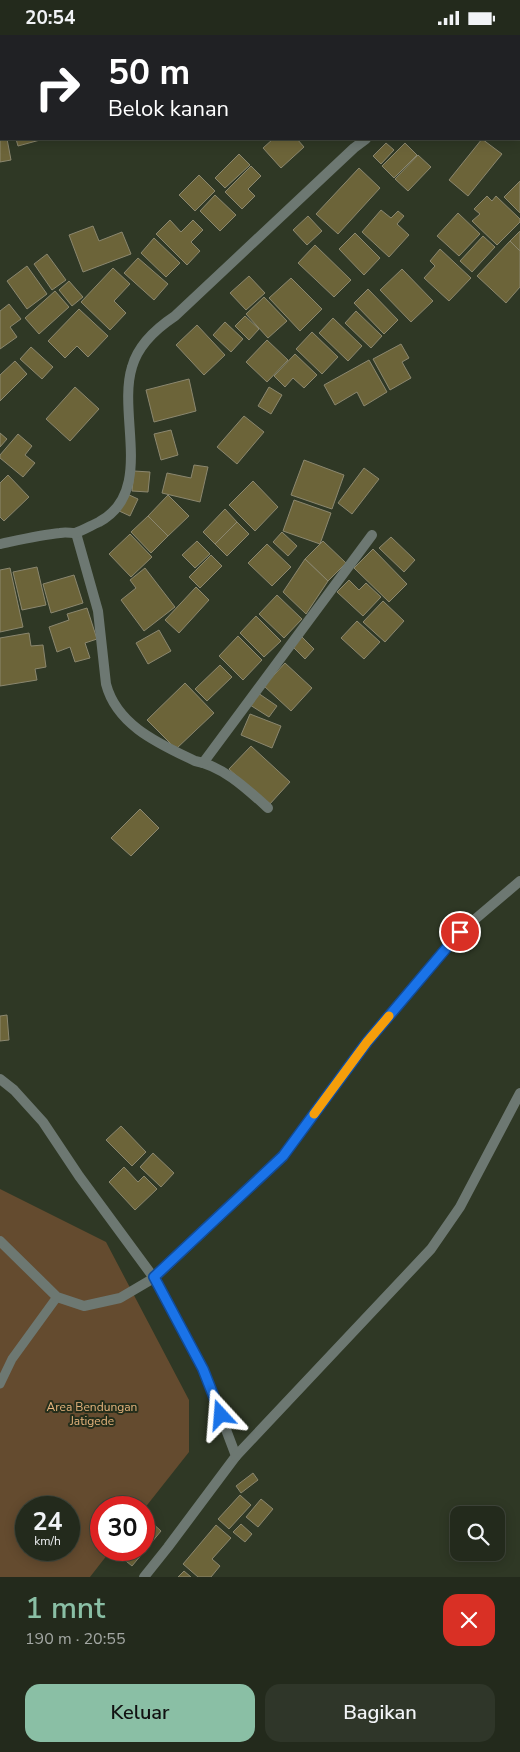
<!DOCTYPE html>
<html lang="id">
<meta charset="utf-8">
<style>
:root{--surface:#232a1c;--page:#2f3629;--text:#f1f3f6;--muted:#a3a7a3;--line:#40463b;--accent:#8abfa5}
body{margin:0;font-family:"Nunito Sans",sans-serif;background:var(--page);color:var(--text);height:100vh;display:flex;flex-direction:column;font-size:19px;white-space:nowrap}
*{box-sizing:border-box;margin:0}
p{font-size:16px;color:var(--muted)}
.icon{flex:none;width:28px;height:28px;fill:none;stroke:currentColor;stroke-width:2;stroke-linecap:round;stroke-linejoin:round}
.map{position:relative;height:1542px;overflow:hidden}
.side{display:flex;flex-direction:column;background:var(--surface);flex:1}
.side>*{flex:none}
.hud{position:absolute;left:0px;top:0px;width:520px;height:105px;box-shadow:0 2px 12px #0003,0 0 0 1px var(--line);background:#202124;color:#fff;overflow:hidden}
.fabs{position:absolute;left:450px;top:1471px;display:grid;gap:10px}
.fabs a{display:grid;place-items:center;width:55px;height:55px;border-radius:10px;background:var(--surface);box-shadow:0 2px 12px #0003,0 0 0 1px var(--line);font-size:25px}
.speed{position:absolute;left:15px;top:1461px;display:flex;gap:10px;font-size:25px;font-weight:700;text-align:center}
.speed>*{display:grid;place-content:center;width:65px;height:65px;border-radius:50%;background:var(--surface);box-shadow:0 2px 12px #0003,0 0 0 1px var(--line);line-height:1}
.speed small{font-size:12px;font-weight:400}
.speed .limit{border:8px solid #d22;background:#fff;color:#111}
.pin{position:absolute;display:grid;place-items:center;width:42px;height:42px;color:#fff;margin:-21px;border:2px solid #fff;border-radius:50%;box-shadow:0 1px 5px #0007}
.me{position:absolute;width:55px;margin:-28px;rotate:341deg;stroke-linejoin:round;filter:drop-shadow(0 0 4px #0008)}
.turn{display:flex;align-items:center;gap:18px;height:105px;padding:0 25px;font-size:22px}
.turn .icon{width:65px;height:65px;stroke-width:2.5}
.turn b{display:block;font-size:35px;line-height:42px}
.round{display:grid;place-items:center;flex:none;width:52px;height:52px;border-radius:15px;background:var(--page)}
.summary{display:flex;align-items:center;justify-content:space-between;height:85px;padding:0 25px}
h1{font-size:30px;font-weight:600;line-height:38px;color:var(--accent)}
.action{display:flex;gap:10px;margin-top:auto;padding:10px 25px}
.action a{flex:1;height:58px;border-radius:15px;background:var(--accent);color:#111;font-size:20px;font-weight:600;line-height:58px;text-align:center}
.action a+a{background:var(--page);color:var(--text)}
.status{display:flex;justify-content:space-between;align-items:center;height:35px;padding:0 25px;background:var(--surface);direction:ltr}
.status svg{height:14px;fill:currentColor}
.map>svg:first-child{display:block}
</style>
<div class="status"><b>20:54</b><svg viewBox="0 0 49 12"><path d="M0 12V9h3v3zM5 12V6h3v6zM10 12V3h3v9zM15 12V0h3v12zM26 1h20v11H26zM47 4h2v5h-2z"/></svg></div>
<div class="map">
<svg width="520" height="1542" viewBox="0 0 520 1542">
<rect width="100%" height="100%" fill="#2f3825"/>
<path fill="#644b2f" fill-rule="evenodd" d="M 0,1154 L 106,1207 L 189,1365 L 189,1417 L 144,1474 L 144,1472 L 101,1472 L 101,1515 L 111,1515 L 90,1542 L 0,1542 ZM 26,1472 L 69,1472 L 69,1515 L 26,1515 Z"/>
<g fill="#6c6439" stroke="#8b876f">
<rect x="56" y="0" width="23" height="1"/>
<path d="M 203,0 L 225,0 L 226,1 L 202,1 Z"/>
<path d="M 257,0 L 282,0 L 282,1 L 256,1 Z"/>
<path d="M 520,23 L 520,48 L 519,49 L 519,24 Z"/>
<path d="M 0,80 L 1,80 L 1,104 L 7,104 L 11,125 L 0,127 Z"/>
<path d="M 16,104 L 40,104 L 40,105 L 18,111 Z"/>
<path d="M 273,104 L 297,104 L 304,112 L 281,133 L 263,113 Z"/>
<path d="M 482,104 L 502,119 L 468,161 L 449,145 Z"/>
<path d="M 386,108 L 394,115 L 381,129 L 373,121 Z"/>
<path d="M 405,108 L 417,120 L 394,143 L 382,131 Z"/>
<path d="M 239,119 L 250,130 L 225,153 L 215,143 Z"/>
<path d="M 418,120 L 431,132 L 408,156 L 395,144 Z"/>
<path d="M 251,131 L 261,141 L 248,154 L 255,161 L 242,174 L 225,157 Z"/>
<path d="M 359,133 L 380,153 L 338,199 L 316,179 Z"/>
<path d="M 199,140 L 215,156 L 195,176 L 179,160 Z"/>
<path d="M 520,146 L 520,178 L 504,162 Z"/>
<path d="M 215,160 L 236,180 L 220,196 L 200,176 Z"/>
<path d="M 487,161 L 492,166 L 496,161 L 520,184 L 520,187 L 497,210 L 472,186 L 480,179 L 474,174 Z"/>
<path d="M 381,175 L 391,183 L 398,176 L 404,181 L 397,189 L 409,200 L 389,222 L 362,197 Z"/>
<path d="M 458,178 L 480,199 L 459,221 L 437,201 Z"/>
<path d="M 308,181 L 322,196 L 307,210 L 293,195 Z"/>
<path d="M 170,185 L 181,197 L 193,185 L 203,195 L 191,207 L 200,216 L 187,230 L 156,199 Z"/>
<path d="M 93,191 L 99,206 L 122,197 L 131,219 L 83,237 L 69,200 Z"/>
<path d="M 520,196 L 520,216 L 510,206 Z"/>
<path d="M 355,198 L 380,223 L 364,240 L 339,214 Z"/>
<path d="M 483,201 L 495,212 L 472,237 L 460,226 Z"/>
<path d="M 154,203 L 180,228 L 166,242 L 141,218 Z"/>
<path d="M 510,206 L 520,216 L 520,252 L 506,268 L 477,241 Z"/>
<path d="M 315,210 L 351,245 L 334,262 L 298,228 Z"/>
<path d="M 440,214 L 471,243 L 449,266 L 424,243 L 435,231 L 430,226 Z"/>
<path d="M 47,219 L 66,245 L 52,255 L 34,229 Z"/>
<path d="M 138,223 L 168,249 L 154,265 L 124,238 Z"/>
<path d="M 27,231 L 47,259 L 27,274 L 7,246 Z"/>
<path d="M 113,233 L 130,249 L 114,266 L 126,278 L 110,295 L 81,267 Z"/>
<path d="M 402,234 L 433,266 L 411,287 L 380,255 Z"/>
<path d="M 249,241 L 265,258 L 246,275 L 230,258 Z"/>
<path d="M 291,243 L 322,274 L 300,296 L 269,263 Z"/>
<path d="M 69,246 L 83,262 L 72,271 L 59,255 Z"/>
<path d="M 368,254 L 398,285 L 384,299 L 354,268 Z"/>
<path d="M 55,256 L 69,272 L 39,299 L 25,283 Z"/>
<path d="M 264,262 L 287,286 L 268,303 L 246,279 Z"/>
<path d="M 9,269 L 21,284 L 10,292 L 17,302 L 0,314 L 0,276 Z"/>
<path d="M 79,274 L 108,301 L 88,322 L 77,311 L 65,323 L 48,306 Z"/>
<path d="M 356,276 L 382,301 L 371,313 L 345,288 Z"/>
<path d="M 245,281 L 259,294 L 249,305 L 235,291 Z"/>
<path d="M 333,283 L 362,311 L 348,326 L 319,298 Z"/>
<path d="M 225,287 L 243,304 L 231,317 L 213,300 Z"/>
<path d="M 197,290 L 225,320 L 204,340 L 176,310 Z"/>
<path d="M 312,297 L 338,322 L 322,339 L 296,314 Z"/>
<path d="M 267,305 L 288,325 L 267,347 L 246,327 Z"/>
<path d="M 401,309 L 409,323 L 402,327 L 411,343 L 390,355 L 373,324 Z"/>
<path d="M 31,312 L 53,332 L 42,344 L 20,324 Z"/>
<path d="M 295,319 L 317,340 L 304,353 L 293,343 L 285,352 L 274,341 Z"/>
<path d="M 369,325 L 387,357 L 364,371 L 357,357 L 335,370 L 324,350 Z"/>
<path d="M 15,326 L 27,339 L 0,366 L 0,340 Z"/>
<path d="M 189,344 L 196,376 L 154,387 L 146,355 Z"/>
<path d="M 75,352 L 99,374 L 70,406 L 46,384 Z"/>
<path d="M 269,352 L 282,360 L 271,379 L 258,371 Z"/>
<path d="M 244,381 L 264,397 L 237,429 L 217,412 Z"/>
<path d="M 171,395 L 178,420 L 161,425 L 154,399 Z"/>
<path d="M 0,398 L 7,404 L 0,412 Z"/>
<path d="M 18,399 L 32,411 L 25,420 L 35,428 L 23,442 L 0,423 L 0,420 Z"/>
<path d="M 304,425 L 344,440 L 332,474 L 291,460 Z"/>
<path d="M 194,430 L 208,432 L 200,467 L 162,458 L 167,438 L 191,443 Z"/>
<path d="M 364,433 L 379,444 L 352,479 L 338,468 Z"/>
<path d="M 134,436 L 150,437 L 148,457 L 132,456 Z"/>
<path d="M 8,440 L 29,462 L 4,486 L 0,482 L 0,448 Z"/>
<path d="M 253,446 L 278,472 L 255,496 L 229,470 Z"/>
<path d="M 125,458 L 138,464 L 130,481 L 117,475 Z"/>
<path d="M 168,460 L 189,481 L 168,501 L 148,481 Z"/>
<path d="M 294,465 L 331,478 L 320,509 L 283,496 Z"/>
<path d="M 225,474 L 237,487 L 215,509 L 203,497 Z"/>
<path d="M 148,481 L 168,501 L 151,518 L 131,497 Z"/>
<path d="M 237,487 L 249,499 L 227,521 L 215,509 Z"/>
<path d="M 282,497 L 297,511 L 288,521 L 273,507 Z"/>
<path d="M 130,499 L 152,522 L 131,542 L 109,519 Z"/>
<path d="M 391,502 L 415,525 L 404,537 L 379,513 Z"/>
<path d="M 197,506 L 210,519 L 195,533 L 182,520 Z"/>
<path d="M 323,506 L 346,528 L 328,546 L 305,524 Z"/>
<path d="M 267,509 L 291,532 L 272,551 L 248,528 Z"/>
<path d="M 373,514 L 407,549 L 389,567 L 354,533 Z"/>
<path d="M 211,520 L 222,531 L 200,553 L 189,542 Z"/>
<path d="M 305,524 L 328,546 L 306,579 L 283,557 Z"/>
<path d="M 37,532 L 46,570 L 22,575 L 13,537 Z"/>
<path d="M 10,533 L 23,592 L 0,597 L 0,535 Z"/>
<path d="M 145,533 L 175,572 L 144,596 L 121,565 L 136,553 L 130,545 Z"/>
<path d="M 74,540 L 83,568 L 51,578 L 43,549 Z"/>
<path d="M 349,545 L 359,555 L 366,548 L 381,562 L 363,581 L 337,557 Z"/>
<path d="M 196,552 L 209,565 L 179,598 L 165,585 Z"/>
<path d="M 277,560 L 302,584 L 284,603 L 259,579 Z"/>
<path d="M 383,566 L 404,586 L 385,607 L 363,587 Z"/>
<path d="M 87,573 L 97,604 L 85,608 L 90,623 L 75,627 L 70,612 L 57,617 L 49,592 L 69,585 L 67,579 Z"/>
<path d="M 256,581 L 281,606 L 264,622 L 240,598 Z"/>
<path d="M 357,586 L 380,607 L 364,624 L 341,603 Z"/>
<path d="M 159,595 L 171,616 L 148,629 L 136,608 Z"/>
<path d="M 29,598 L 31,611 L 43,610 L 46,632 L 35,634 L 37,645 L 0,651 L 0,603 Z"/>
<path d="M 238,601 L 262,625 L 243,645 L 219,621 Z"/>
<path d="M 302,602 L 314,614 L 305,624 L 292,611 Z"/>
<path d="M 285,628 L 312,653 L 291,676 L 264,651 Z"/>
<path d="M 220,630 L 232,642 L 207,666 L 195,654 Z"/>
<path d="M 185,648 L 214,678 L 176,714 L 147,685 Z"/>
<path d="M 258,658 L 277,671 L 269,682 L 250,670 Z"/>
<path d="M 250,679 L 281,691 L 272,713 L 241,700 Z"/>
<path d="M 251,711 L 290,747 L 269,770 L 229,734 Z"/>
<path d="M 140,774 L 159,793 L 131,821 L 111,803 Z"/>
<path d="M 7,980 L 9,1005 L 0,1006 L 0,981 Z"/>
<path d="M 121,1091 L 146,1117 L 132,1131 L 106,1105 Z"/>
<path d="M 153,1118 L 174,1138 L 161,1152 L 140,1132 Z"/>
<path d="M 124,1132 L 138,1147 L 144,1141 L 157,1154 L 135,1175 L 109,1147 Z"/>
<path d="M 253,1438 L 258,1445 L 241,1458 L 236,1451 Z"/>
<path d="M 240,1460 L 251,1470 L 229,1494 L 218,1484 Z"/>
<path d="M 261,1464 L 273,1474 L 258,1492 L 246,1482 Z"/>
<path d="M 150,1486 L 161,1496 L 132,1531 L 121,1522 L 126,1515 L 144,1515 L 144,1494 Z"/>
<path d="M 241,1489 L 252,1499 L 245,1507 L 233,1497 Z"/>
<path d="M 216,1490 L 231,1503 L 212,1524 L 220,1531 L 211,1542 L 198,1542 L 183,1529 Z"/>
<path d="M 184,1536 L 191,1542 L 178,1542 Z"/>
</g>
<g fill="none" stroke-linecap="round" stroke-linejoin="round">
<path stroke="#6d7872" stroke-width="9" d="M 0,1349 L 12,1324 L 57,1262"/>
<g stroke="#6d7872" stroke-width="10">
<path d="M 519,68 L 520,68"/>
<path d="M 76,498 L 98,576 L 106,649 C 117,691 160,709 195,726 C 223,731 247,754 268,773"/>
<path d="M 0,509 C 19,505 40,500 60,498 C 65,497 70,498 75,498 C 82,496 92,490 99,487 C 155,457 117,380 132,332 C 138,310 157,293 175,281 L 354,113 L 366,104"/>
<path d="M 203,728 L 372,500"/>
<path d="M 0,1044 L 14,1055 L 43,1087 L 79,1141 L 154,1243 L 203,1334 L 236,1421 L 168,1512 L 144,1542"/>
<path d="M 0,1206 L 57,1262 L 84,1271 L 120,1263 L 154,1243 L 283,1121 L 367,1007 L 460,897 L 520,846"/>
<path d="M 236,1421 L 431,1214 L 460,1172 L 520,1058"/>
</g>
</g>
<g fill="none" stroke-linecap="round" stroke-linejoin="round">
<defs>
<path id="route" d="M 221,1380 L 203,1334 L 154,1242 L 283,1121 L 367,1007 L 460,897"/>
</defs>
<use href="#route" stroke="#114b97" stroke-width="12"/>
<use href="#route" stroke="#1a73e8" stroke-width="9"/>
<path stroke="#f59e0b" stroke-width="9" d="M 314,1079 L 367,1007 L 389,981"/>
</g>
<g text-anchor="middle" stroke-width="4" stroke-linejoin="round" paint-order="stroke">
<g font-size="12" fill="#e6b47d" stroke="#252e1b">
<text x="92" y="1376">Area Bendungan<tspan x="92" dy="14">Jatigede</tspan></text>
</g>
</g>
</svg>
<div class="fabs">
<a><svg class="icon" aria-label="search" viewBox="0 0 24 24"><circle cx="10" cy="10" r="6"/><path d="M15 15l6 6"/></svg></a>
</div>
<div class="speed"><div>24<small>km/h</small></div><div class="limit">30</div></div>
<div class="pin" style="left:460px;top:897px;background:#d93025"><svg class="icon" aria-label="arrive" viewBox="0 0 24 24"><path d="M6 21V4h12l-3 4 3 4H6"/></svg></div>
<svg class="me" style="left:221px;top:1380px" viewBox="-20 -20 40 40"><path d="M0-17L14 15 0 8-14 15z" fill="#1a73e8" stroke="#fff" stroke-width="4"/></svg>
<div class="hud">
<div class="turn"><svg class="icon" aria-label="right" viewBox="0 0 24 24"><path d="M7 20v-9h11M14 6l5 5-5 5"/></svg><div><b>50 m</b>Belok kanan</div></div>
</div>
</div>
<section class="side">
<div class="summary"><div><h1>1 mnt</h1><p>190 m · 20:55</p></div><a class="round" style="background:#d93025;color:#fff"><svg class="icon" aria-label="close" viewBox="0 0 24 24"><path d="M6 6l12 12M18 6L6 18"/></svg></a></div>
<div class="action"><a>Keluar</a><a>Bagikan</a></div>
</section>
